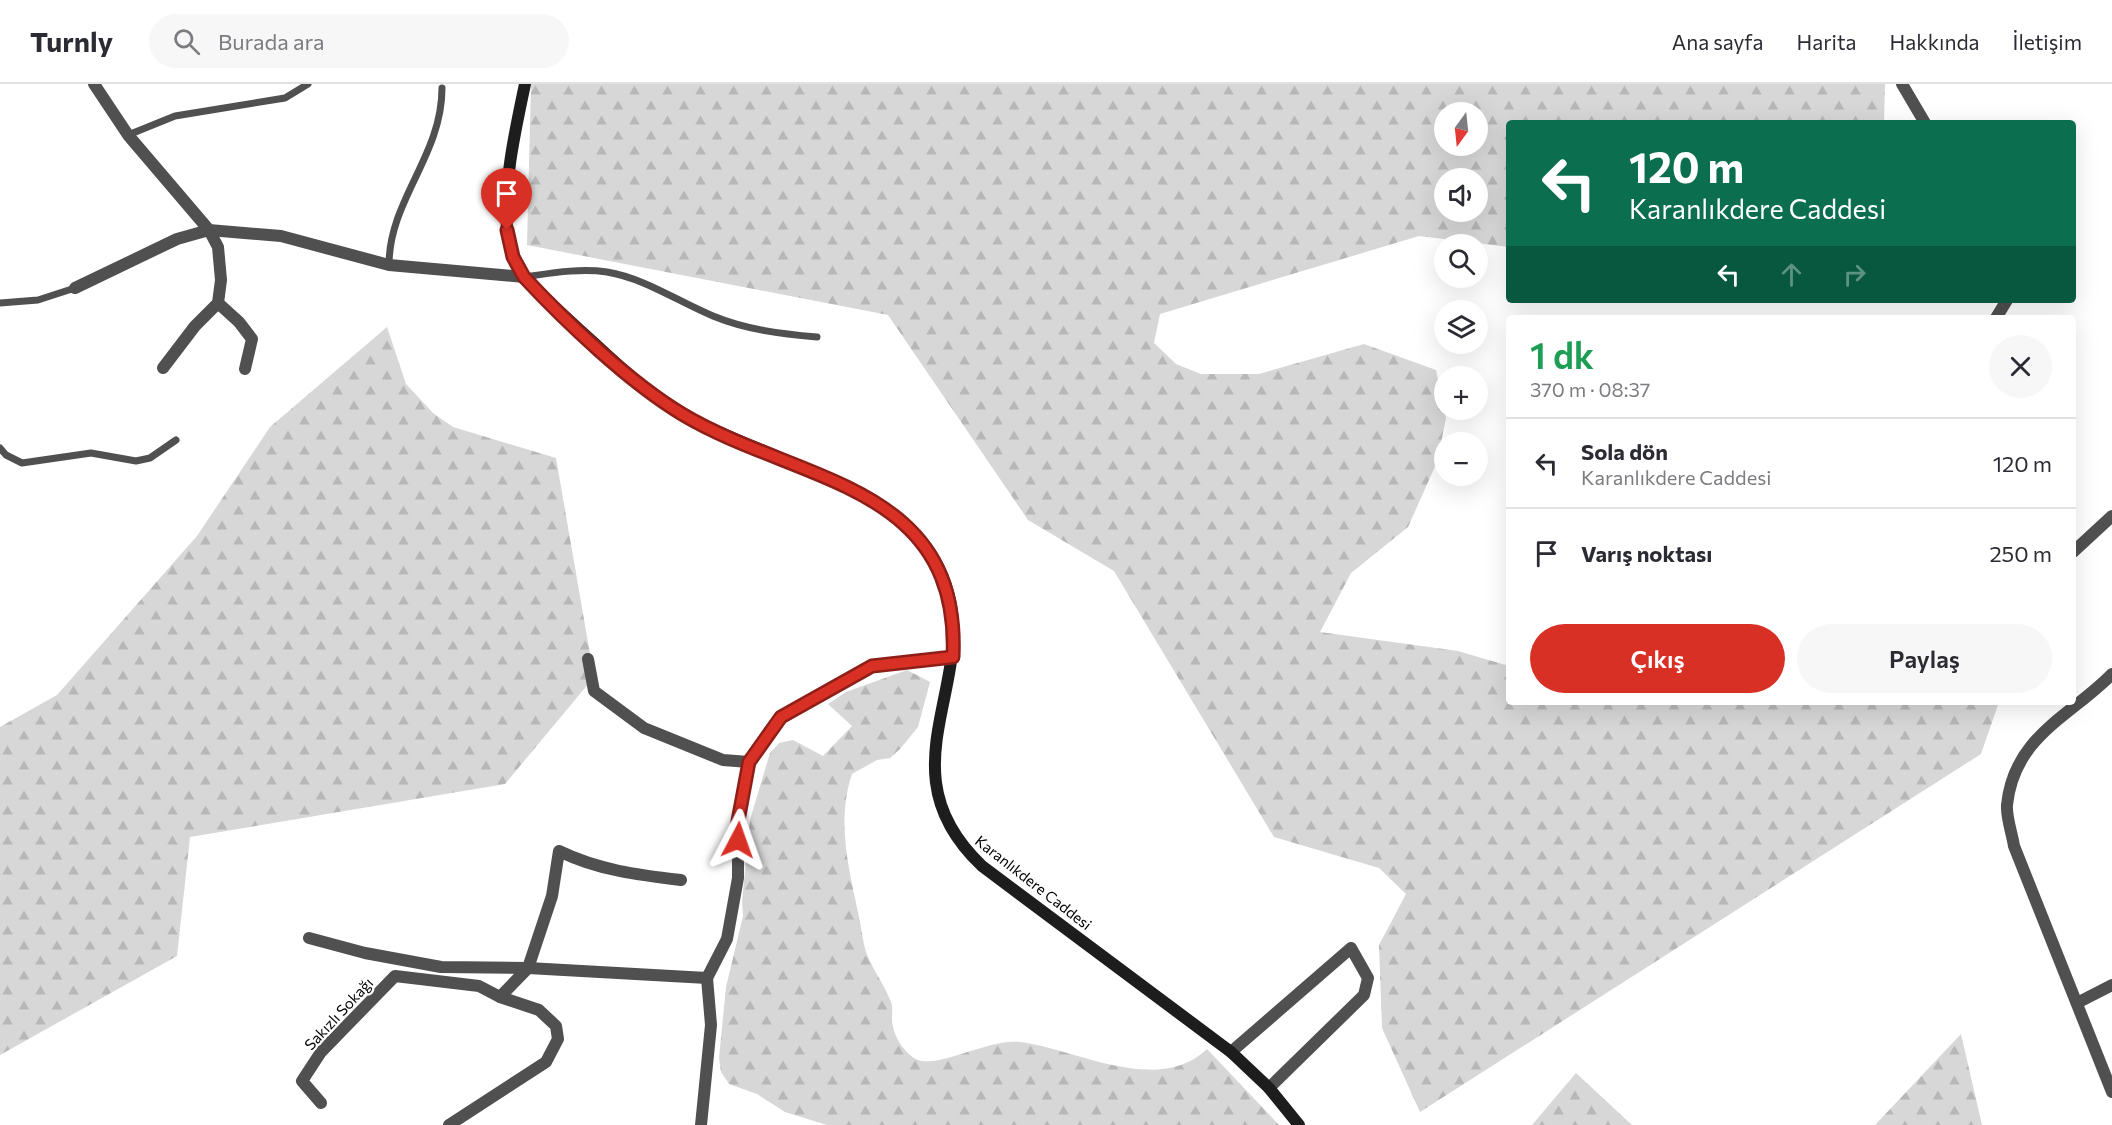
<!DOCTYPE html>
<html lang="tr">
<meta charset="utf-8">
<style>
:root{--surface:#fff;--page:#f7f7f7;--text:#2b2b33;--muted:#7c7c81;--line:#e1e1e2;--accent:#d93025}
body{margin:0;font-family:Commissioner,sans-serif;background:var(--page);color:var(--text);height:100vh;display:flex;flex-direction:column;font-size:22px;white-space:nowrap}
*{box-sizing:border-box;margin:0}
p{font-size:20px;color:var(--muted)}
.icon{flex:none;width:33px;height:33px;fill:none;stroke:currentColor;stroke-width:2;stroke-linecap:round;stroke-linejoin:round}
.map{position:relative;flex:1;overflow:hidden}
.side{position:absolute;left:1506px;top:231px;width:570px;height:390px;display:flex;flex-direction:column;background:var(--surface);border-radius:6px;box-shadow:0 6px 24px #0002}
.side>*{flex:none}
.guide{position:absolute;left:1506px;top:36px;width:570px;height:183px;border-radius:6px;box-shadow:0 6px 24px #0002;background:#0b6e4f;color:#fff;overflow:hidden}
.needle{width:39px;rotate:195deg}
.fabs{position:absolute;left:1434px;top:18px;display:grid;gap:12px}
.fabs a{display:grid;place-items:center;width:54px;height:54px;border-radius:50%;background:var(--surface);box-shadow:0 6px 24px #0002;font-size:30px}
.pin{position:absolute;display:grid;place-items:center;width:51px;height:51px;color:#fff;margin:-62px -26px;border-radius:50% 50% 50% 0;rotate:-45deg;box-shadow:0 0 6px #0007}
.pin .icon{rotate:45deg}
.me{position:absolute;width:66px;margin:-33px;rotate:4deg;stroke-linejoin:round;filter:drop-shadow(0 0 4px #0008)}
.turn{display:flex;align-items:center;gap:21px;height:126px;padding:0 24px;font-size:27px}
.turn .icon{width:78px;height:78px;stroke-width:2.5}
.turn b{display:block;font-size:42px;line-height:51px}
.lanes{display:flex;align-items:center;height:57px;padding:0 24px;background:#0003;justify-content:center;gap:30px;direction:ltr}
.lanes .off{opacity:.35}
.round{display:grid;place-items:center;flex:none;width:63px;height:63px;border-radius:32px;background:var(--page)}
.overview{display:flex;align-items:center;justify-content:space-between;height:102px;padding:0 24px}
h1{font-size:36px;font-weight:600;line-height:45px;color:#1e9e55}
.primary-button{display:flex;gap:12px;margin-top:auto;padding:12px 24px}
.primary-button a{flex:1;height:69px;border-radius:36px;background:var(--accent);color:#fff;font-size:24px;font-weight:600;line-height:69px;text-align:center}
.primary-button a+a{background:var(--page);color:var(--text)}
ul{padding:0;list-style:none}
li{display:flex;align-items:center;gap:18px;height:90px;padding:0 24px;border-top:2px solid var(--line)}
li div{flex:1}
li b{display:block;font-size:22px}
li em{font-style:normal}
header{display:flex;align-items:center;gap:36px;box-sizing:border-box;height:84px;padding:0 30px;background:var(--surface);border-bottom:2px solid var(--line)}
header strong{font-size:28px}
nav{display:flex;gap:33px;margin-inline-start:auto;font-size:21px}
.search{width:420px;height:54px;background:var(--page);display:flex;align-items:center;gap:15px;box-sizing:border-box;padding:0 21px;border-radius:33px;color:var(--muted);font-size:22px}
.map>svg:first-child{display:block}
</style>
<header>
<strong>Turnly</strong>
<div class="search"><svg class="icon" aria-label="search" viewBox="0 0 24 24"><circle cx="10" cy="10" r="6"/><path d="M15 15l6 6"/></svg>Burada ara</div>
<nav><a>Ana sayfa</a><a>Harita</a><a>Hakkında</a><a>İletişim</a></nav>
</header>
<div class="map">
<svg width="2112" height="1041" viewBox="0 0 2112 1041">
<defs>
<pattern id="forest-firs" width="22" height="20" patternUnits="userSpaceOnUse" patternTransform="scale(1.5)"><rect width="22" height="20" fill="#d7d7d7"/><path d="M5 1l3.5 6h-7zM16 11l3.5 6h-7z" fill="#b7b7b7"/></pattern>
</defs>
<rect width="100%" height="100%" fill="#fff"/>
<g fill="url(#forest-firs)" fill-rule="evenodd">
<path d="M 531,0 L 1885,0 L 1884,39 L 1509,39 L 1509,163 L 1419,152 L 1160,230 L 1154,259 L 1176,280 L 1201,290 L 1259,290 L 1364,260 L 1436,286 L 1446,334 L 1437,378 L 1408,443 L 1351,489 L 1320,548 L 1458,567 L 1509,582 L 1509,618 L 1999,618 L 1981,670 L 1420,1028 L 1382,944 L 1379,861 L 1406,810 L 1379,784 L 1274,753 L 1114,487 L 1028,436 L 888,231 L 527,161 ZM 1444,28 L 1478,28 L 1478,62 L 1444,62 ZM 1444,94 L 1478,94 L 1478,128 L 1444,128 Z"/>
<path d="M 387,243 L 406,300 L 433,329 L 453,343 L 556,374 L 594,593 L 505,700 L 190,753 L 177,872 L 0,971 L 0,643 L 57,611 L 197,452 L 270,343 Z"/>
<path d="M 907,586 L 930,598 L 918,643 L 900,665 L 890,674 L 877,676 L 852,690 C 836,738 849,785 859,833 C 862,846 863,862 868,873 C 875,889 885,902 891,918 C 893,924 892,929 892,935 C 892,950 904,970 918,976 C 938,984 991,954 1020,958 C 1076,965 1158,1012 1207,965 L 1279,1041 L 827,1041 L 785,1028 L 757,1010 L 729,1000 L 721,988 L 719,974 L 726,903 L 743,832 L 742,818 L 750,736 L 770,669 L 779,659 L 793,656 L 823,672 L 852,642 L 828,620 L 846,608 Z"/>
<path d="M 1961,950 L 1982,1041 L 1875,1041 Z"/>
<path d="M 1576,989 L 1632,1041 L 1532,1041 Z"/>
</g>
<g fill="none" stroke-linecap="round" stroke-linejoin="round">
<g stroke="#505050" stroke-width="7">
<path d="M 128,51 L 175,32 L 285,14 L 308,0"/>
<path d="M 389,181 C 389,116 442,72 442,4"/>
<path d="M 524,193 C 552,189 579,184 607,188 C 644,194 679,218 713,232 C 747,246 782,250 817,253"/>
<path d="M 0,219 L 38,216 L 75,204"/>
<path d="M 0,364 L 6,371 L 22,379 L 91,369 L 136,377 L 150,374 L 176,356"/>
</g>
<g stroke="#505050" stroke-width="12">
<path d="M 94,0 L 128,51 L 209,146 L 281,152 L 389,181 L 524,193"/>
<path d="M 1902,0 L 1925,39"/>
<path d="M 75,204 L 177,155 L 209,146 L 218,163 L 221,196 L 218,219 L 195,242 L 163,284"/>
<path d="M 218,219 L 239,238 L 252,255 L 245,285"/>
<path d="M 1996,234 L 2007,216"/>
<path d="M 2073,468 L 2112,432"/>
<path d="M 588,575 L 594,607 L 644,644 L 723,676 L 749,678"/>
<path d="M 309,854 L 365,869 L 441,883 L 528,884 L 707,894 L 727,855 L 738,794 L 738,737 L 749,678 L 781,633 L 872,582 L 953,573"/>
<path d="M 500,913 L 528,884 L 552,812 L 559,767 C 598,786 638,791 681,796"/>
<path d="M 2077,919 L 2112,901"/>
<path d="M 1231,968 L 1351,864 L 1368,894 L 1364,911 L 1269,1004"/>
<path d="M 321,1019 L 302,997 L 321,968 L 395,892 L 479,902 L 500,913 L 539,926 L 556,942 L 558,955 L 546,978 L 449,1041"/>
<path d="M 701,1041 L 711,941 L 707,894"/>
</g>
<path stroke="#505050" stroke-width="12" d="M 2112,590 C 2071,632 2014,652 2007,721 C 2006,733 2012,749 2014,762 L 2112,1008"/>
<path stroke="#1d1d1d" stroke-width="12" d="M 525,0 C 516,43 503,100 507,144 C 508,162 516,178 524,193 C 546,216 570,237 593,258 C 622,285 651,312 686,332 C 758,372 893,403 934,475 C 998,586 872,678 982,782 L 1231,968 L 1269,1004 L 1299,1041"/>
</g>
<g fill="none" stroke-linecap="round" stroke-linejoin="round">
<defs>
<path id="route" d="M 507,146 L 513,173 L 524,193 C 566,238 629,298 682,330 C 797,399 961,398 953,573 L 872,582 L 781,633 L 749,678 L 738,737 L 738,756"/>
</defs>
<use href="#route" stroke="#8d1f18" stroke-width="15"/>
<use href="#route" stroke="#d93025" stroke-width="10"/>
</g>
<g text-anchor="middle" stroke-width="4.5" stroke-linejoin="round" paint-order="stroke">
<g font-size="15" fill="#000" stroke="#fff">
<text transform="translate(1033 799) rotate(38)" y="5">Karanlıkdere Caddesi</text>
<text transform="translate(339 930) rotate(-47)" y="5">Sakızlı Sokağı</text>
</g>
</g>
</svg>
<div class="fabs">
<a><svg class="needle" viewBox="-14 -14 28 28"><path d="M0-13l5 13h-10z" fill="#e53935"/><path d="M0 13l5-13h-10z" fill="#7c7c81"/></svg></a>
<a><svg class="icon" aria-label="sound" viewBox="0 0 24 24"><path d="M4 9h4l5-4v14l-5-4H4zM17 9q2 3 0 6"/></svg></a>
<a><svg class="icon" aria-label="search" viewBox="0 0 24 24"><circle cx="10" cy="10" r="6"/><path d="M15 15l6 6"/></svg></a>
<a><svg class="icon" aria-label="layers" viewBox="0 0 24 24"><path d="M12 4l9 5-9 5-9-5zM3 14l9 5 9-5"/></svg></a>
<a>+</a>
<a>−</a>
</div>
<div class="pin" style="left:507px;top:146px;background:#d93025"><svg class="icon" aria-label="arrive" viewBox="0 0 24 24"><path d="M6 21V4h12l-3 4 3 4H6"/></svg></div>
<svg class="me" style="left:738px;top:756px" viewBox="-20 -20 40 40"><path d="M0-17L14 15 0 8-14 15z" fill="#d93025" stroke="#fff" stroke-width="4"/></svg>
<div class="guide">
<div class="turn"><svg class="icon" aria-label="left" viewBox="0 0 24 24"><path d="M17 20v-9H6M10 6l-5 5 5 5"/></svg><div><b>120 m</b>Karanlıkdere Caddesi</div></div>
<div class="lanes"><svg class="icon" aria-label="left" viewBox="0 0 24 24"><path d="M17 20v-9H6M10 6l-5 5 5 5"/></svg><svg class="icon off" aria-label="ahead" viewBox="0 0 24 24"><path d="M12 20V5M6 11l6-6 6 6"/></svg><svg class="icon off" aria-label="right" viewBox="0 0 24 24"><path d="M7 20v-9h11M14 6l5 5-5 5"/></svg></div>
</div>
<section class="side">
<div class="overview"><div><h1>1 dk</h1><p>370 m · 08:37</p></div><a class="round"><svg class="icon" aria-label="close" viewBox="0 0 24 24"><path d="M6 6l12 12M18 6L6 18"/></svg></a></div>
<ul>
<li><svg class="icon" aria-label="left" viewBox="0 0 24 24"><path d="M17 20v-9H6M10 6l-5 5 5 5"/></svg><div><b>Sola dön</b><p>Karanlıkdere Caddesi</p></div><em>120 m</em></li>
<li><svg class="icon" aria-label="arrive" viewBox="0 0 24 24"><path d="M6 21V4h12l-3 4 3 4H6"/></svg><div><b>Varış noktası</b></div><em>250 m</em></li>
</ul>
<div class="primary-button"><a>Çıkış</a><a>Paylaş</a></div>
</section>
</div>
